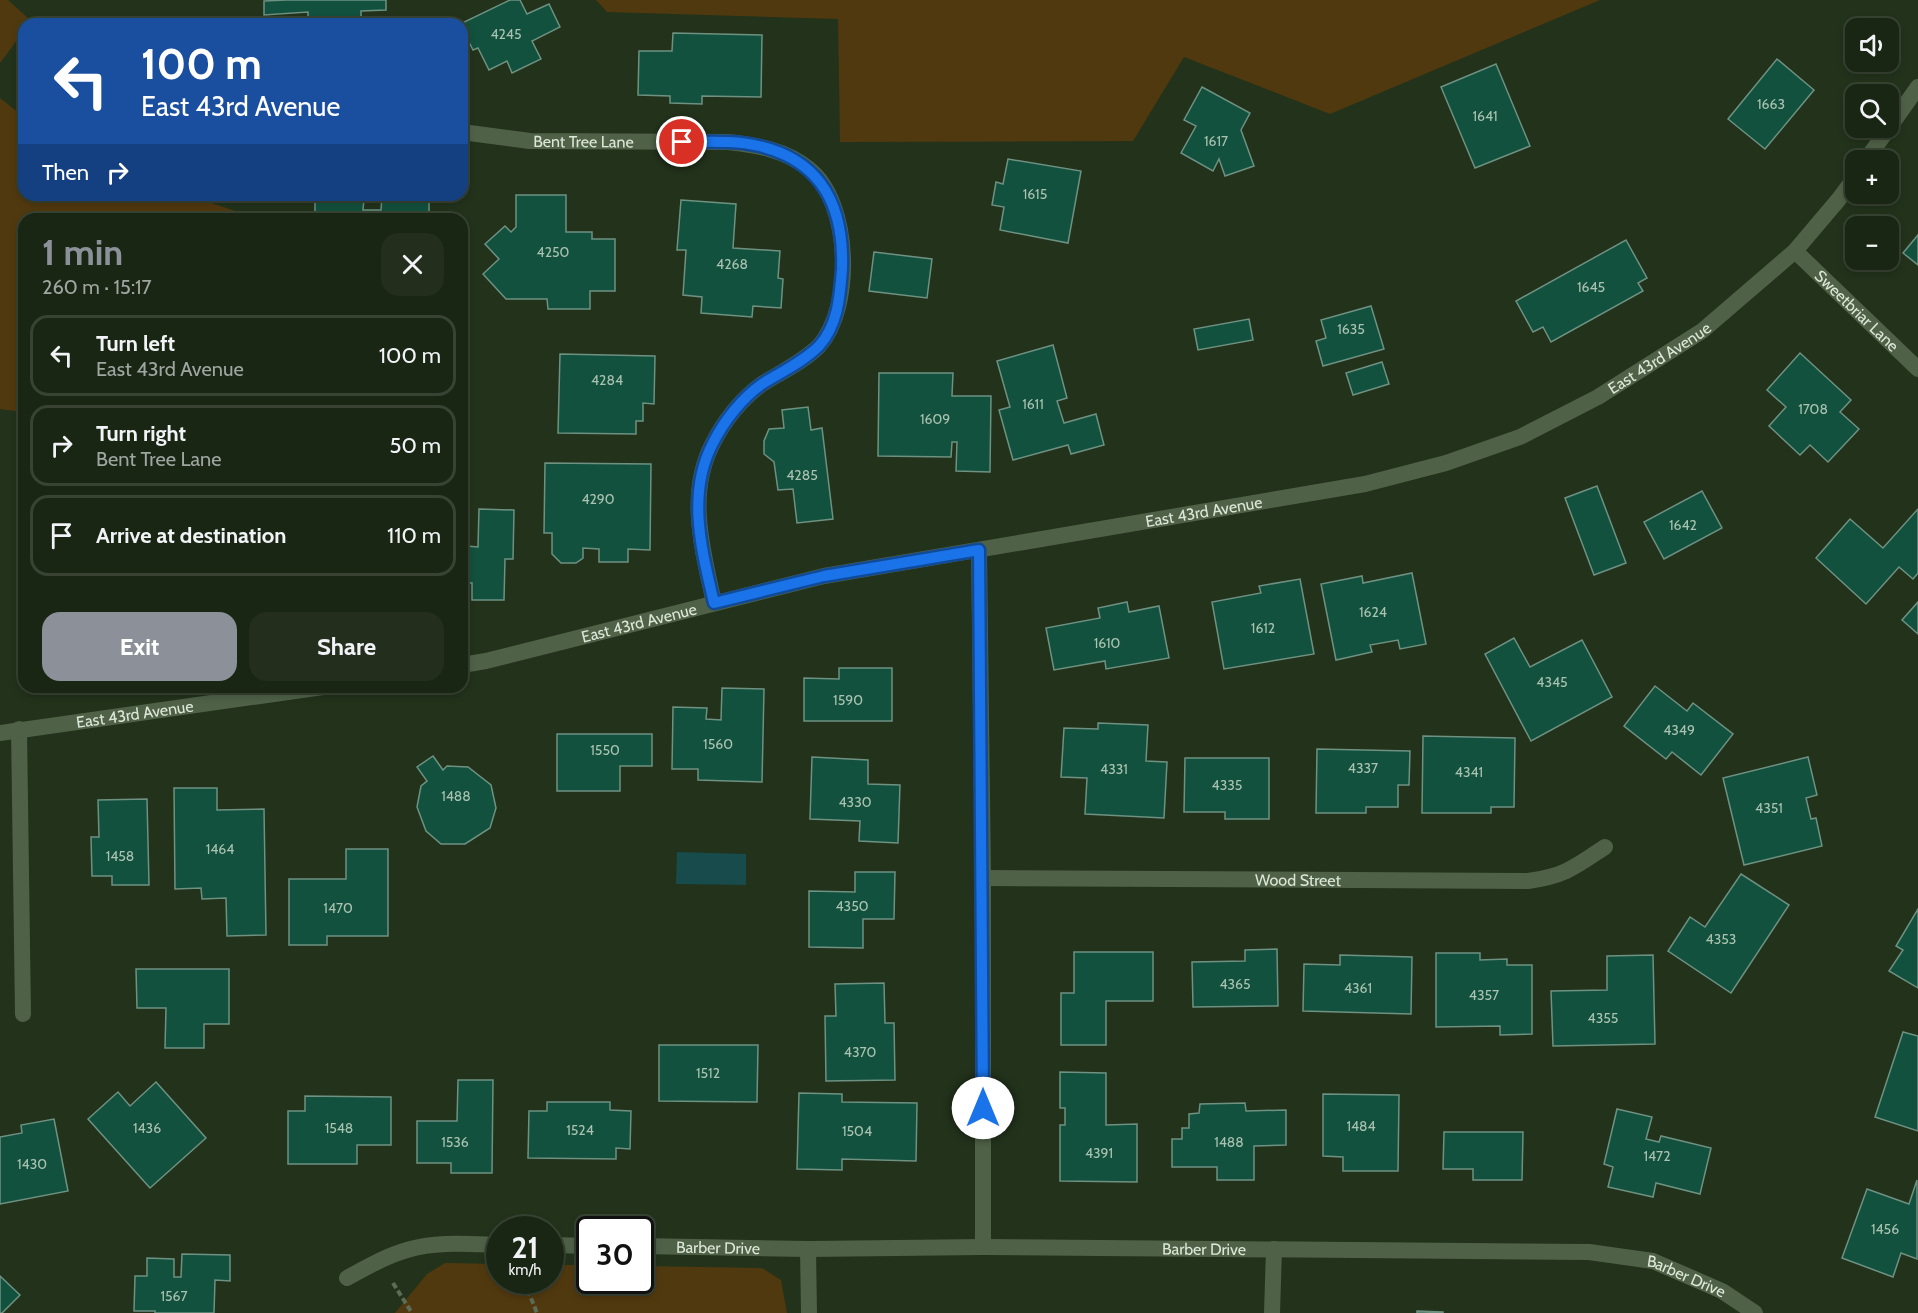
<!DOCTYPE html>
<meta charset="utf-8">
<style>
:root{--surface:#1a2614;--page:#232e1d;--text:#f1f3f6;--muted:#9fa5a0;--line:#384334;--accent:#8c9099}
body{margin:0;font-family:Cabin,sans-serif;background:var(--page);color:var(--text);height:100vh;display:flex;flex-direction:column;font-size:22px;white-space:nowrap}
*{box-sizing:border-box;margin:0}
p{font-size:20px;color:var(--muted)}
.icon{flex:none;width:33px;height:33px;fill:none;stroke:currentColor;stroke-width:2;stroke-linecap:round;stroke-linejoin:round}
.map{position:relative;flex:1;overflow:hidden}
.sheet{position:absolute;left:18px;top:213px;width:450px;height:480px;display:flex;flex-direction:column;background:var(--surface);border-radius:18px;box-shadow:0 3px 9px #0003,0 0 0 2px var(--line)}
.sheet>*{flex:none}
.hud{position:absolute;left:18px;top:18px;width:450px;height:183px;border-radius:18px;box-shadow:0 3px 9px #0003,0 0 0 2px var(--line);background:#1a4fa0;color:#fff;overflow:hidden}
.fabs{position:absolute;left:1845px;top:18px;display:grid;gap:12px}
.fabs a{display:grid;place-items:center;width:54px;height:54px;border-radius:12px;background:var(--surface);box-shadow:0 3px 9px #0003,0 0 0 2px var(--line);font-size:30px}
.speed{position:absolute;left:486px;top:1216px;display:flex;gap:12px;font-size:30px;font-weight:700;text-align:center}
.speed>*{display:grid;place-content:center;width:78px;height:78px;border-radius:50%;background:var(--surface);box-shadow:0 3px 9px #0003,0 0 0 2px var(--line);line-height:1}
.speed small{font-size:15px;font-weight:400}
.speed .limit{border:3px solid #111;border-radius:9px;background:#fff;color:#111}
.pin{position:absolute;display:grid;place-items:center;width:51px;height:51px;color:#fff;margin:-26px;border:3px solid #fff;border-radius:50%;box-shadow:0 2px 6px #0007}
.me{position:absolute;width:66px;margin:-33px;rotate:0deg;stroke-linejoin:round;filter:drop-shadow(0 0 4px #0008)}
.turn{display:flex;align-items:center;gap:21px;height:126px;padding:0 24px;font-size:27px}
.turn .icon{width:78px;height:78px;stroke-width:2.5}
.turn b{display:block;font-size:42px;line-height:51px}
.then{display:flex;align-items:center;height:57px;padding:0 24px;background:#0003;gap:12px;font-size:22px}
.round{display:grid;place-items:center;flex:none;width:63px;height:63px;border-radius:18px;background:var(--page)}
.summary{display:flex;align-items:center;justify-content:space-between;height:102px;padding:0 24px}
h1{font-size:36px;font-weight:700;line-height:45px;color:var(--accent)}
.button{display:flex;gap:12px;margin-top:auto;padding:12px 24px}
.button a{flex:1;height:69px;border-radius:18px;background:var(--accent);color:#fff;font-size:24px;font-weight:700;line-height:69px;text-align:center}
.button a+a{background:var(--page);color:var(--text)}
ul{padding:0;list-style:none}
li{display:flex;align-items:center;gap:18px;height:81px;margin:0 12px 9px;padding:0 12px;border:3px solid var(--line);border-radius:18px}
li div{flex:1}
li b{display:block;font-size:22px}
li em{font-style:normal}
.map>svg:first-child{display:block}
</style>
<div class="map">
<svg width="1918" height="1313" viewBox="0 0 1918 1313">
<rect width="100%" height="100%" fill="#22321b"/>
<g fill="#51390f">
<path d="M 0,0 L 8,0 L 31,21 L 29,24 L 24,24 L 24,31 L 0,63 Z"/>
<path d="M 596,0 L 1600,0 L 1330,114 L 1184,57 L 1133,141 L 840,142 L 838,19 L 607,12 Z"/>
<path d="M 0,98 L 24,117 L 24,195 L 187,195 L 260,219 L 24,219 L 24,412 L 0,409 Z"/>
<path d="M 445,1263 L 499,1264 L 500,1281 L 550,1281 L 551,1265 L 589,1265 L 590,1281 L 640,1281 L 641,1266 L 762,1268 L 781,1280 L 787,1313 L 395,1313 L 427,1274 Z"/>
</g>
<path fill="#184b4c" d="M 677,852 L 746,854 L 746,885 L 676,884 Z"/>
<g fill="#12513d" stroke="#6e9182" stroke-width="1.5">
<path d="M 286,0 L 386,0 L 386,10 L 361,11 L 361,24 L 308,24 L 308,12 L 264,15 L 264,1 Z"/>
<path d="M 510,0 L 520,0 L 527,14 L 549,4 L 560,27 L 532,41 L 541,59 L 512,73 L 507,61 L 489,70 L 478,48 L 473,50 L 460,24 Z"/>
<path d="M 673,33 L 762,35 L 761,97 L 702,96 L 702,104 L 670,103 L 670,96 L 638,95 L 639,51 L 672,51 Z"/>
<path d="M 1777,59 L 1814,90 L 1765,149 L 1728,119 Z"/>
<path d="M 1496,64 L 1530,146 L 1475,168 L 1441,87 Z"/>
<path d="M 1202,87 L 1250,113 L 1241,130 L 1254,166 L 1225,176 L 1219,159 L 1213,171 L 1181,153 L 1196,126 L 1184,120 Z"/>
<path d="M 1008,159 L 1081,171 L 1068,243 L 1000,230 L 1004,207 L 992,205 L 996,182 L 1003,184 Z"/>
<path d="M 315,195 L 345,195 L 345,199 L 364,199 L 363,210 L 381,210 L 382,195 L 429,195 L 429,219 L 299,219 L 299,215 L 315,215 Z"/>
<path d="M 516,195 L 566,195 L 566,232 L 592,232 L 592,239 L 615,239 L 615,291 L 590,291 L 590,309 L 548,309 L 547,299 L 506,299 L 483,274 L 499,259 L 485,244 L 505,226 L 511,232 L 516,227 Z"/>
<path d="M 681,200 L 736,204 L 733,248 L 780,251 L 778,278 L 783,279 L 781,308 L 753,306 L 752,317 L 701,313 L 702,297 L 683,295 L 686,250 L 677,250 Z"/>
<path d="M 1918,235 L 1918,265 L 1903,253 Z"/>
<path d="M 1626,240 L 1647,278 L 1638,283 L 1643,291 L 1551,342 L 1543,327 L 1533,332 L 1516,301 Z"/>
<path d="M 874,252 L 932,259 L 927,298 L 869,291 Z"/>
<path d="M 1371,306 L 1384,349 L 1323,366 L 1316,341 L 1326,338 L 1321,320 Z"/>
<path d="M 1249,319 L 1253,340 L 1198,350 L 1194,329 Z"/>
<path d="M 1053,345 L 1067,398 L 1057,401 L 1064,423 L 1096,414 L 1104,445 L 1071,454 L 1068,445 L 1013,460 L 999,410 L 1010,407 L 997,361 Z"/>
<path d="M 1800,353 L 1851,400 L 1840,412 L 1859,429 L 1828,462 L 1810,445 L 1800,455 L 1769,426 L 1786,407 L 1767,390 Z"/>
<path d="M 560,354 L 655,356 L 654,404 L 643,403 L 643,421 L 636,421 L 636,434 L 558,433 Z"/>
<path d="M 1382,362 L 1389,384 L 1353,395 L 1346,373 Z"/>
<path d="M 879,373 L 953,373 L 952,396 L 991,396 L 990,472 L 956,471 L 957,442 L 952,442 L 951,457 L 878,456 Z"/>
<path d="M 808,407 L 811,430 L 822,428 L 833,519 L 797,523 L 793,489 L 778,490 L 774,462 L 764,454 L 764,441 L 769,429 L 784,428 L 782,410 Z"/>
<path d="M 545,463 L 651,464 L 650,550 L 628,549 L 628,562 L 599,562 L 599,549 L 583,548 L 583,558 L 576,563 L 561,563 L 552,554 L 552,533 L 544,533 Z"/>
<path d="M 1597,486 L 1626,563 L 1594,575 L 1565,498 Z"/>
<path d="M 1702,491 L 1722,528 L 1664,559 L 1644,522 Z"/>
<path d="M 479,509 L 514,510 L 513,559 L 505,559 L 504,600 L 472,600 L 472,583 L 462,583 L 462,526 L 468,533 L 467,546 L 478,547 Z"/>
<path d="M 1918,509 L 1918,573 L 1913,579 L 1899,567 L 1866,604 L 1816,558 L 1850,519 L 1883,548 Z"/>
<path d="M 1412,573 L 1426,644 L 1400,649 L 1398,640 L 1370,645 L 1372,652 L 1336,660 L 1321,584 L 1362,576 L 1363,583 Z"/>
<path d="M 1300,579 L 1314,654 L 1224,669 L 1212,602 L 1261,593 L 1259,586 Z"/>
<path d="M 1127,602 L 1129,612 L 1159,606 L 1169,658 L 1106,669 L 1105,661 L 1054,670 L 1046,628 L 1100,618 L 1098,608 Z"/>
<path d="M 1918,602 L 1918,634 L 1902,620 Z"/>
<path d="M 1514,638 L 1530,667 L 1582,640 L 1612,697 L 1531,741 L 1485,654 Z"/>
<path d="M 839,668 L 892,668 L 892,721 L 804,721 L 804,678 L 839,679 Z"/>
<path d="M 1655,686 L 1687,711 L 1693,703 L 1733,734 L 1701,775 L 1672,752 L 1666,759 L 1624,726 Z"/>
<path d="M 722,688 L 764,689 L 762,782 L 698,780 L 698,769 L 672,769 L 673,707 L 707,708 L 706,719 L 721,720 Z"/>
<path d="M 1098,723 L 1148,725 L 1146,761 L 1167,762 L 1164,818 L 1085,814 L 1087,778 L 1061,777 L 1064,728 L 1098,729 Z"/>
<path d="M 557,734 L 652,734 L 652,766 L 620,766 L 620,791 L 557,791 Z"/>
<path d="M 1423,736 L 1515,738 L 1514,807 L 1491,807 L 1491,813 L 1422,813 Z"/>
<path d="M 1317,749 L 1410,751 L 1409,785 L 1398,785 L 1398,807 L 1366,807 L 1366,813 L 1316,813 Z"/>
<path d="M 433,756 L 443,770 L 447,766 L 468,767 L 491,785 L 496,808 L 490,828 L 465,844 L 441,844 L 426,831 L 417,807 L 421,786 L 427,781 L 417,767 Z"/>
<path d="M 812,757 L 868,760 L 868,784 L 900,785 L 898,843 L 859,841 L 860,821 L 810,819 Z"/>
<path d="M 1808,757 L 1817,795 L 1806,798 L 1811,819 L 1816,818 L 1822,846 L 1744,865 L 1723,778 Z"/>
<path d="M 1185,758 L 1269,758 L 1269,819 L 1225,819 L 1225,812 L 1184,812 Z"/>
<path d="M 174,788 L 217,788 L 217,810 L 264,809 L 266,935 L 227,936 L 226,898 L 202,899 L 201,888 L 175,889 Z"/>
<path d="M 147,799 L 149,885 L 112,885 L 112,876 L 92,876 L 91,837 L 99,837 L 98,800 Z"/>
<path d="M 346,849 L 388,849 L 388,936 L 327,936 L 327,945 L 289,945 L 289,879 L 346,879 Z"/>
<path d="M 855,872 L 895,872 L 894,919 L 863,919 L 863,948 L 809,947 L 809,891 L 855,892 Z"/>
<path d="M 1741,874 L 1789,905 L 1731,993 L 1668,951 L 1690,917 L 1705,927 Z"/>
<path d="M 1918,909 L 1918,988 L 1889,971 L 1903,950 L 1896,946 Z"/>
<path d="M 1277,949 L 1278,1006 L 1193,1007 L 1192,962 L 1245,961 L 1245,950 Z"/>
<path d="M 1074,952 L 1153,952 L 1153,1001 L 1106,1001 L 1106,1045 L 1061,1045 L 1061,993 L 1074,993 Z"/>
<path d="M 1436,953 L 1480,953 L 1480,960 L 1507,959 L 1507,965 L 1532,965 L 1532,1034 L 1500,1035 L 1500,1026 L 1436,1027 Z"/>
<path d="M 1340,955 L 1412,957 L 1411,1014 L 1303,1011 L 1304,964 L 1340,965 Z"/>
<path d="M 1653,955 L 1655,1044 L 1553,1046 L 1551,991 L 1607,990 L 1607,956 Z"/>
<path d="M 136,969 L 229,969 L 229,1024 L 204,1024 L 204,1048 L 165,1048 L 166,1008 L 137,1008 Z"/>
<path d="M 884,983 L 885,1023 L 894,1023 L 895,1080 L 826,1081 L 825,1016 L 836,1016 L 835,984 Z"/>
<path d="M 1903,1032 L 1918,1036 L 1918,1131 L 1875,1117 Z"/>
<path d="M 659,1045 L 758,1045 L 757,1102 L 659,1101 Z"/>
<path d="M 1060,1072 L 1106,1073 L 1106,1125 L 1137,1124 L 1137,1182 L 1060,1181 L 1060,1125 L 1065,1125 L 1065,1108 L 1060,1108 Z"/>
<path d="M 458,1080 L 493,1080 L 492,1173 L 451,1173 L 451,1163 L 417,1163 L 417,1121 L 457,1121 Z"/>
<path d="M 156,1082 L 206,1138 L 150,1188 L 88,1119 L 118,1092 L 130,1106 Z"/>
<path d="M 799,1093 L 842,1094 L 842,1102 L 917,1103 L 916,1161 L 842,1159 L 842,1170 L 797,1169 Z"/>
<path d="M 1323,1094 L 1399,1095 L 1398,1171 L 1343,1171 L 1343,1157 L 1323,1156 Z"/>
<path d="M 305,1096 L 391,1097 L 391,1145 L 357,1145 L 357,1164 L 288,1164 L 288,1111 L 305,1111 Z"/>
<path d="M 547,1102 L 610,1102 L 610,1110 L 631,1111 L 630,1149 L 616,1148 L 616,1159 L 528,1158 L 529,1111 L 547,1111 Z"/>
<path d="M 1245,1103 L 1246,1111 L 1286,1110 L 1286,1145 L 1254,1146 L 1254,1180 L 1217,1180 L 1217,1167 L 1172,1167 L 1172,1139 L 1182,1139 L 1182,1128 L 1189,1128 L 1189,1114 L 1199,1113 L 1200,1104 Z"/>
<path d="M 1617,1109 L 1652,1117 L 1646,1139 L 1659,1142 L 1661,1136 L 1711,1148 L 1700,1194 L 1656,1183 L 1653,1197 L 1608,1187 L 1613,1167 L 1604,1164 Z"/>
<path d="M 54,1119 L 68,1191 L 0,1204 L 0,1137 L 22,1133 L 21,1125 Z"/>
<path d="M 1444,1132 L 1523,1132 L 1522,1180 L 1473,1180 L 1473,1169 L 1443,1169 Z"/>
<path d="M 1917,1180 L 1917,1259 L 1901,1253 L 1893,1277 L 1842,1258 L 1867,1189 L 1909,1204 Z"/>
<path d="M 182,1254 L 230,1255 L 230,1281 L 215,1280 L 214,1313 L 155,1313 L 155,1311 L 134,1311 L 135,1276 L 147,1276 L 147,1258 L 174,1259 L 174,1277 L 181,1277 Z"/>
<path d="M 0,1276 L 20,1295 L 2,1313 L 0,1313 Z"/>
<path d="M 1417,1311 L 1443,1312 L 1443,1313 L 1417,1313 Z"/>
</g>
<g fill="none" stroke-linecap="round" stroke-linejoin="round">
<g stroke="#5d6c57" stroke-width="4" stroke-dasharray="6 3" stroke-linecap="butt">
<path d="M 527,1281 L 527,1288 L 537,1313"/>
<path d="M 393,1283 L 412,1313"/>
</g>
<g stroke="#4f6147" stroke-width="16">
<path id="s1" d="M 462,132 L 530,141 L 728,142 C 756,145 786,150 809,169 C 851,202 854,307 819,346 C 803,362 781,372 762,384 C 742,398 724,421 713,443 C 686,494 703,551 714,603"/>
<path id="s2" d="M 1795,251 L 1918,369"/>
<path d="M 979,550 L 983,878 L 983,1247"/>
<path d="M 19,729 L 23,1014"/>
<path id="s3" d="M 983,878 L 1528,881 C 1565,876 1575,867 1605,847"/>
<path d="M 550,1245 L 590,1246"/>
<path id="s4" d="M 640,1246 L 808,1249 L 983,1247 L 1589,1252 L 1653,1261 L 1722,1291 L 1755,1313"/>
<path d="M 808,1249 L 809,1313"/>
<path d="M 347,1278 C 367,1267 386,1256 407,1250 C 436,1241 469,1244 500,1245"/>
<path d="M 1272,1313 L 1274,1249"/>
</g>
<g stroke="#4f6147" stroke-width="16">
<path d="M 1866,160 L 1918,87"/>
<path id="s5" d="M 462,665 L 486,661 L 824,576 L 1365,484 L 1446,463 L 1520,437 L 1598,397 L 1702,331 L 1795,251 L 1839,199 L 1856,176"/>
<path id="s6" d="M 0,733 L 323,687"/>
</g>
</g>
<g fill="none" stroke-linecap="round" stroke-linejoin="round">
<defs>
<path id="route" d="M 682,142 C 708,142 734,140 759,146 C 823,161 844,208 842,269 C 840,296 838,325 819,346 C 803,362 781,372 762,384 C 742,398 724,421 713,443 C 686,494 702,551 714,603 L 824,576 L 979,550 L 983,1108"/>
</defs>
<use href="#route" stroke="#114b97" stroke-width="15"/>
<use href="#route" stroke="#1a73e8" stroke-width="10"/>
</g>
<g text-anchor="middle" stroke-width="6" stroke-linejoin="round" paint-order="stroke">
<g font-size="14" fill="#aac2b1">
<text x="506" y="39">4245</text>
<text x="1771" y="109">1663</text>
<text x="1485" y="121">1641</text>
<text x="1216" y="146">1617</text>
<text x="1035" y="199">1615</text>
<text x="553" y="257">4250</text>
<text x="732" y="269">4268</text>
<text x="1591" y="292">1645</text>
<text x="1351" y="334">1635</text>
<text x="607" y="385">4284</text>
<text x="1033" y="409">1611</text>
<text x="1813" y="414">1708</text>
<text x="935" y="424">1609</text>
<text x="802" y="480">4285</text>
<text x="598" y="504">4290</text>
<text x="1683" y="530">1642</text>
<text x="1373" y="617">1624</text>
<text x="1263" y="633">1612</text>
<text x="1107" y="648">1610</text>
<text x="1552" y="687">4345</text>
<text x="848" y="705">1590</text>
<text x="1679" y="735">4349</text>
<text x="718" y="749">1560</text>
<text x="605" y="755">1550</text>
<text x="1363" y="773">4337</text>
<text x="1114" y="774">4331</text>
<text x="1469" y="777">4341</text>
<text x="1227" y="790">4335</text>
<text x="456" y="801">1488</text>
<text x="855" y="807">4330</text>
<text x="1769" y="813">4351</text>
<text x="220" y="854">1464</text>
<text x="120" y="861">1458</text>
<text x="852" y="911">4350</text>
<text x="338" y="913">1470</text>
<text x="1721" y="944">4353</text>
<text x="1235" y="989">4365</text>
<text x="1358" y="993">4361</text>
<text x="1484" y="1000">4357</text>
<text x="1603" y="1023">4355</text>
<text x="860" y="1057">4370</text>
<text x="708" y="1078">1512</text>
<text x="1361" y="1131">1484</text>
<text x="147" y="1133">1436</text>
<text x="339" y="1133">1548</text>
<text x="580" y="1135">1524</text>
<text x="857" y="1136">1504</text>
<text x="455" y="1147">1536</text>
<text x="1229" y="1147">1488</text>
<text x="1099" y="1158">4391</text>
<text x="1657" y="1161">1472</text>
<text x="32" y="1169">1430</text>
<text x="1885" y="1234">1456</text>
<text x="174" y="1301">1567</text>
</g>
<g font-size="16" fill="#dce7d8" stroke="#22321b">
<text dy="6" stroke="none"><textPath href="#s1" startOffset="122">Bent Tree Lane</textPath></text>
<text dy="6" stroke="none"><textPath href="#s2" startOffset="86">Sweetbriar Lane</textPath></text>
<text dy="6" stroke="none"><textPath href="#s5" startOffset="1244">East 43rd Avenue</textPath></text>
<text dy="6" stroke="none"><textPath href="#s5" startOffset="758">East 43rd Avenue</textPath></text>
<text dy="6" stroke="none"><textPath href="#s5" startOffset="182">East 43rd Avenue</textPath></text>
<text dy="6" stroke="none"><textPath href="#s6" startOffset="136">East 43rd Avenue</textPath></text>
<text dy="6" stroke="none"><textPath href="#s3" startOffset="315">Wood Street</textPath></text>
<text dy="6" stroke="none"><textPath href="#s4" startOffset="78">Barber Drive</textPath></text>
<text dy="6" stroke="none"><textPath href="#s4" startOffset="564">Barber Drive</textPath></text>
<text dy="6" stroke="none"><textPath href="#s4" startOffset="1050">Barber Drive</textPath></text>
</g>
</g>
</svg>
<div class="fabs">
<a><svg class="icon" aria-label="sound" viewBox="0 0 24 24"><path d="M4 9h4l5-4v14l-5-4H4zM17 9q2 3 0 6"/></svg></a>
<a><svg class="icon" aria-label="search" viewBox="0 0 24 24"><circle cx="10" cy="10" r="6"/><path d="M15 15l6 6"/></svg></a>
<a>+</a>
<a>−</a>
</div>
<div class="speed"><div>21<small>km/h</small></div><div class="limit">30</div></div>
<div class="pin" style="left:682px;top:142px;background:#d93025"><svg class="icon" aria-label="arrive" viewBox="0 0 24 24"><path d="M6 21V4h12l-3 4 3 4H6"/></svg></div>
<svg class="me" style="left:983px;top:1108px" viewBox="-20 -20 40 40"><circle r="19" fill="#fff"/><path d="M0-13L10 11 0 6-10 11z" fill="#1a73e8"/></svg>
<div class="hud">
<div class="turn"><svg class="icon" aria-label="left" viewBox="0 0 24 24"><path d="M17 20v-9H6M10 6l-5 5 5 5"/></svg><div><b>100 m</b>East 43rd Avenue</div></div>
<div class="then">Then<svg class="icon" aria-label="right" viewBox="0 0 24 24"><path d="M7 20v-9h11M14 6l5 5-5 5"/></svg></div>
</div>
<section class="sheet">
<div class="summary"><div><h1>1 min</h1><p>260 m · 15:17</p></div><a class="round"><svg class="icon" aria-label="close" viewBox="0 0 24 24"><path d="M6 6l12 12M18 6L6 18"/></svg></a></div>
<ul>
<li><svg class="icon" aria-label="left" viewBox="0 0 24 24"><path d="M17 20v-9H6M10 6l-5 5 5 5"/></svg><div><b>Turn left</b><p>East 43rd Avenue</p></div><em>100 m</em></li>
<li><svg class="icon" aria-label="right" viewBox="0 0 24 24"><path d="M7 20v-9h11M14 6l5 5-5 5"/></svg><div><b>Turn right</b><p>Bent Tree Lane</p></div><em>50 m</em></li>
<li><svg class="icon" aria-label="arrive" viewBox="0 0 24 24"><path d="M6 21V4h12l-3 4 3 4H6"/></svg><div><b>Arrive at destination</b></div><em>110 m</em></li>
</ul>
<div class="button"><a>Exit</a><a>Share</a></div>
</section>
</div>
